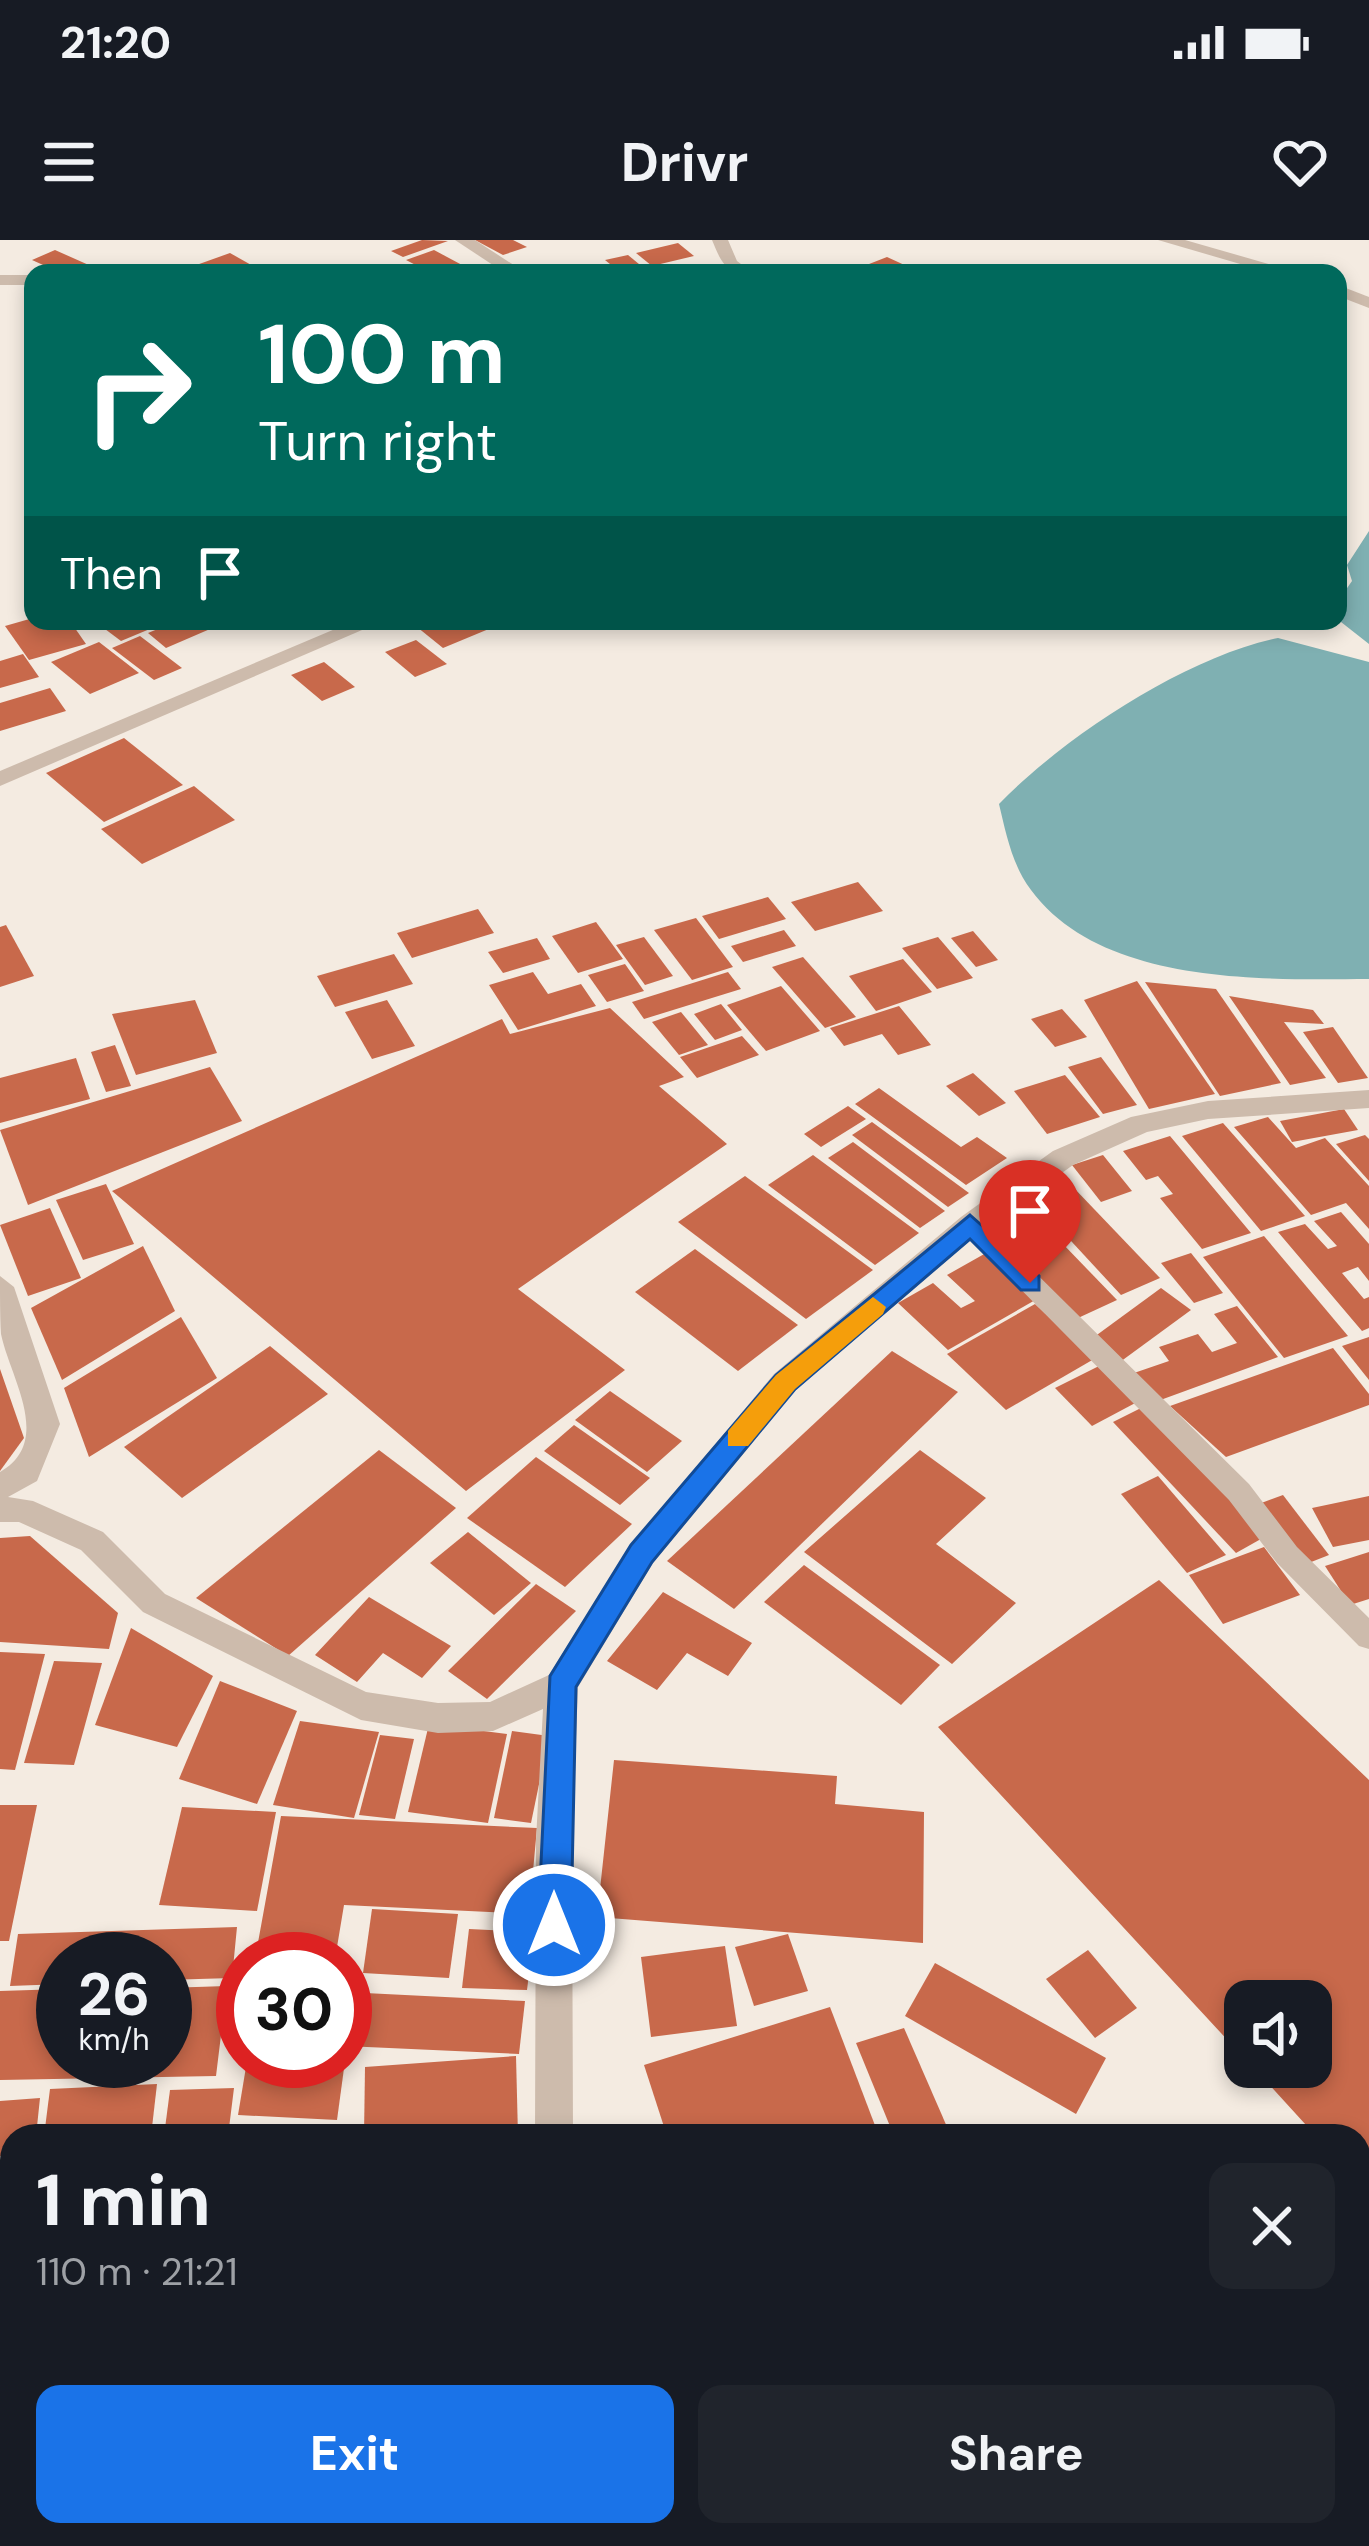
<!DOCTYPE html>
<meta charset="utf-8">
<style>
:root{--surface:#171b24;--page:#20242c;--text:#f1f3f6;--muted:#9ea1a6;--accent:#1a73e8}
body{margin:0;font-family:"DM Sans",sans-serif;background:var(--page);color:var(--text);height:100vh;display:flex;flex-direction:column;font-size:45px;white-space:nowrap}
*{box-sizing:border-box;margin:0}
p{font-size:39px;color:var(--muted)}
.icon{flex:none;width:66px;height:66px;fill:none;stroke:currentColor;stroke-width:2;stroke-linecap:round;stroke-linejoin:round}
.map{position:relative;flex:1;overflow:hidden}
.sheet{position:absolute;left:0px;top:1884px;width:1371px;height:423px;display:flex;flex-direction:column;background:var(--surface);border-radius:36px 36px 0 0;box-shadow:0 6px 18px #0003}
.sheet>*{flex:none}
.top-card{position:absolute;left:24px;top:24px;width:1323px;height:366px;border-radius:24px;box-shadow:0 6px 18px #0003;background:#00695c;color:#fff;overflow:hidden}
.buttons{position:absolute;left:1224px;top:1740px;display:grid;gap:24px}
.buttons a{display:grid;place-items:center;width:108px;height:108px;border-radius:24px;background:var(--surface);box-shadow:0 6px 18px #0003;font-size:60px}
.speed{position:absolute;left:36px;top:1692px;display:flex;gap:24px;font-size:60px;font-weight:700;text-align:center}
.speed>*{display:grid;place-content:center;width:156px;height:156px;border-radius:50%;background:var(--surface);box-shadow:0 6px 18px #0003;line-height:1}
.speed small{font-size:30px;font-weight:400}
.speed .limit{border:18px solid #d22;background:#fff;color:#111}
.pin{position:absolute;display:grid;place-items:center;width:102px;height:102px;color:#fff;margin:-123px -51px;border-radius:50% 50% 50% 0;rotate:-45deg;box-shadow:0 0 12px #0007}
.pin .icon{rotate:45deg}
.me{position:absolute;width:132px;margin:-66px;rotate:0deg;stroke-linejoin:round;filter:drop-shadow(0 0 9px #0008)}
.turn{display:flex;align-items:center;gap:42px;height:252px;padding:0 36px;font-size:54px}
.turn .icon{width:156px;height:156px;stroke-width:2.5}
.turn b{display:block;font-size:84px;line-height:102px}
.then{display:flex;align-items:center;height:114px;padding:0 36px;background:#0003;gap:24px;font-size:45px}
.round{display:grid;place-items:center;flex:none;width:126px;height:126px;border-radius:24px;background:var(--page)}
.head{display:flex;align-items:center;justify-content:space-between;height:204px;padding:0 36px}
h1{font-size:72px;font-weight:700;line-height:90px}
.action{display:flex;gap:24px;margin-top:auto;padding:24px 36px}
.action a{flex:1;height:138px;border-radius:24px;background:var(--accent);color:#fff;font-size:48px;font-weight:700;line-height:138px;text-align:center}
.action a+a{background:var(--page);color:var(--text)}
.status{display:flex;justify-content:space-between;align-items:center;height:84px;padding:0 60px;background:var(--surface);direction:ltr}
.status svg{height:33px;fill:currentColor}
header{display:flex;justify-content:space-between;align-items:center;height:156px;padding:0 36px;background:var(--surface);font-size:54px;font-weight:700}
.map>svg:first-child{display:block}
</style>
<div class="status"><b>21:20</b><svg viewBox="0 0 49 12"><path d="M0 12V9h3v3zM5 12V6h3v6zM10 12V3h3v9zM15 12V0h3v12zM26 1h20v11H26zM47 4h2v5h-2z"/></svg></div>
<header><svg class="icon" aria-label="menu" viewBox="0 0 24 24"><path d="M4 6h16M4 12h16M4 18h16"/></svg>Drivr<svg class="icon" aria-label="heart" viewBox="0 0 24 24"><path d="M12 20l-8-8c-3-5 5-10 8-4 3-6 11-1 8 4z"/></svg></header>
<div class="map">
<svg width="1369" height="2306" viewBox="0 0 1369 2306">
<rect width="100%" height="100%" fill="#f4ebe1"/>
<g fill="#7fb0b2">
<path d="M 1369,291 L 1369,404 L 1341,382 L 1338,361 L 1352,341 L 1347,325 Z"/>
<path d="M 1278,398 L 1369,422 L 1369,739 C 1263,740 1101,745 1031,650 C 1012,625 1006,593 999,564 C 1065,496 1186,417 1278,398 Z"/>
</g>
<g fill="#c8694b">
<path d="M 422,0 L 448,1 L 403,17 L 391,11 Z"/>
<path d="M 475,0 L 513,0 L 527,7 L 503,15 Z"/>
<path d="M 678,3 L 694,16 L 652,26 L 636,13 Z"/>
<path d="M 55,10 L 100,30 L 61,33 L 32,20 Z"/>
<path d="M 434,10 L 477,33 L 431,33 L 406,20 Z"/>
<path d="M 230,13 L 253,26 L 232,33 L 174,33 Z"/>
<path d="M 628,15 L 645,29 L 621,33 L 605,20 Z"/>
<path d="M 887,17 L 922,33 L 846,33 Z"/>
<path d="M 33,378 L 70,381 L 86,404 L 29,420 L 5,386 Z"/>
<path d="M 113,381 L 169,381 L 121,401 L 101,386 Z"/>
<path d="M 177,381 L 211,381 L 217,386 L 166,408 L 148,393 Z"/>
<path d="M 432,381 L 508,381 L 443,408 L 417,387 Z"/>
<path d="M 140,396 L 182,428 L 154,440 L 112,408 Z"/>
<path d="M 416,400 L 447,424 L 415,437 L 385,412 Z"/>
<path d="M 99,402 L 139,433 L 90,454 L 51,422 Z"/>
<path d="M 23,414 L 39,437 L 0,448 L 0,421 Z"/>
<path d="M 324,422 L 355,447 L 322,461 L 291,435 Z"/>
<path d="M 50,448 L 66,471 L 0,491 L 0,463 Z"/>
<path d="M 124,498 L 183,545 L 104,582 L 46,533 Z"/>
<path d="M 194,546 L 235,580 L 142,624 L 101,589 Z"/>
<path d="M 858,642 L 883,671 L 815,691 L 791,662 Z"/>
<path d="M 768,657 L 786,679 L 719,699 L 702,676 Z"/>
<path d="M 478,669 L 494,693 L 412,718 L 397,693 Z"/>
<path d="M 696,678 L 733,727 L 692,740 L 654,690 Z"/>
<path d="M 596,682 L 623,719 L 578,733 L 552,696 Z"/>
<path d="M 6,685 L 34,736 L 0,747 L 0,687 Z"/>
<path d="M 784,690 L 796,706 L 743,722 L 731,706 Z"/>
<path d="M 973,691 L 998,720 L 976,727 L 951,698 Z"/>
<path d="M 644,697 L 673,736 L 645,745 L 616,705 Z"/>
<path d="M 938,697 L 973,738 L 937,749 L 902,708 Z"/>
<path d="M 537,698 L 550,719 L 503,733 L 488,712 Z"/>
<path d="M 394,714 L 413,744 L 335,767 L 317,736 Z"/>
<path d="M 803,717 L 856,777 L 825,788 L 772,727 Z"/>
<path d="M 903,719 L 932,752 L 876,771 L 849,736 Z"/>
<path d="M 625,724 L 644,751 L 607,762 L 588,735 Z"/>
<path d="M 533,732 L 548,754 L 581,744 L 596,766 L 518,790 L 489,745 Z"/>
<path d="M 728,732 L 741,749 L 644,779 L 632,762 Z"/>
<path d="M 1137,741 L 1215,854 L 1149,869 L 1084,760 Z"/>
<path d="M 1145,742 L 1216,749 L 1281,843 L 1220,856 Z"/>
<path d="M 781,746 L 820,791 L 766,811 L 727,765 Z"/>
<path d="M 1229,756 L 1313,770 L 1324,784 L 1284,782 L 1326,838 L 1290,845 Z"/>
<path d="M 195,760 L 217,813 L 136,835 L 112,774 Z"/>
<path d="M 387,760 L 415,806 L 372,819 L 345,772 Z"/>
<path d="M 721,764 L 742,790 L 715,800 L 694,774 Z"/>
<path d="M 899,766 L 931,805 L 898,815 L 882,794 L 844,806 L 830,788 Z"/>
<path d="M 610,768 L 684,837 L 659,846 L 727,904 L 518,1049 L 625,1130 L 466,1251 L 112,951 L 502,779 L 510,794 Z"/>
<path d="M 1062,769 L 1087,797 L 1055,807 L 1031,779 Z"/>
<path d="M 681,772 L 708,805 L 679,815 L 652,782 Z"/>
<path d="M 1333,787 L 1368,838 L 1338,843 L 1303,792 Z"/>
<path d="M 742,796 L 759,815 L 697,838 L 680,817 Z"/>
<path d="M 115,805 L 131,846 L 106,852 L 91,812 Z"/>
<path d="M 1101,817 L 1137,865 L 1103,874 L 1068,827 Z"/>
<path d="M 76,818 L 90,859 L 0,883 L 0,838 Z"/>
<path d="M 210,827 L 242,881 L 28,965 L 0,890 Z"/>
<path d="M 973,833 L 1006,863 L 979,876 L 946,846 Z"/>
<path d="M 1065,835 L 1100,877 L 1047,894 L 1014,851 Z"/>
<path d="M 879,848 L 961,907 L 977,897 L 1007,918 L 966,945 L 855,864 Z"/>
<path d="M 848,866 L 866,879 L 821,907 L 804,894 Z"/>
<path d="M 1344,869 L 1358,890 L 1292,902 L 1280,881 Z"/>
<path d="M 1268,877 L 1296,908 L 1325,898 L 1369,946 L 1369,989 L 1346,963 L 1311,975 L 1234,887 Z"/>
<path d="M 872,882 L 969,953 L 948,967 L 852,895 Z"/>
<path d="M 1223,883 L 1305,976 L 1261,991 L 1182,896 Z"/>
<path d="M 1365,895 L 1369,899 L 1369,941 L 1336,904 Z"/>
<path d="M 1170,896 L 1251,993 L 1202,1009 L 1160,958 L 1173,954 L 1158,936 L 1146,940 L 1123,911 Z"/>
<path d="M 853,902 L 945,971 L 920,988 L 828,918 Z"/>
<path d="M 813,915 L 919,993 L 875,1025 L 768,945 Z"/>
<path d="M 1103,915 L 1132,951 L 1101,962 L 1072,925 Z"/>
<path d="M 745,936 L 873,1030 L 806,1079 L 678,982 Z"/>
<path d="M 106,944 L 134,1004 L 83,1020 L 56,960 Z"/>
<path d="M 1073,947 L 1160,1038 L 1121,1055 L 1035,962 Z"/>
<path d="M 50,968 L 81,1038 L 28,1056 L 0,985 Z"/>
<path d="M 1031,971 L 1054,996 L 1017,1012 L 994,986 Z"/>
<path d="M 1341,972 L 1369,1004 L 1369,1041 L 1358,1027 L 1342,1033 L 1364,1059 L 1369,1057 L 1369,1088 L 1362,1091 L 1278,992 L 1305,984 L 1328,1009 L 1337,1006 L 1314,981 Z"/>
<path d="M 1264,996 L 1348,1096 L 1284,1118 L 1203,1017 Z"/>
<path d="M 1061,1002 L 1117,1060 L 1078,1078 L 1023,1020 Z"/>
<path d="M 143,1006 L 175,1071 L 62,1140 L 31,1068 Z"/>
<path d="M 695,1009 L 798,1085 L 738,1131 L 635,1052 Z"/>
<path d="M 986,1013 L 1037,1059 L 948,1110 L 898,1063 L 933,1043 L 961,1068 L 975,1061 L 947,1035 Z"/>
<path d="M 1191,1013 L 1223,1053 L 1194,1063 L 1161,1023 Z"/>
<path d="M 1161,1048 L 1191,1070 L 1120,1122 L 1090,1100 Z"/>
<path d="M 1035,1064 L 1094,1119 L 1006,1170 L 947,1114 Z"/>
<path d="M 1237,1066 L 1278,1117 L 1155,1162 L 1134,1133 L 1169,1121 L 1159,1107 L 1198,1094 L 1212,1112 L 1237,1103 L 1214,1074 Z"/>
<path d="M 181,1077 L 217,1138 L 89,1217 L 64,1148 Z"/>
<path d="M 1369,1097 L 1369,1140 L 1342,1106 Z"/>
<path d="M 270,1106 L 328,1154 L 182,1258 L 124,1207 Z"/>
<path d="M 1333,1108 L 1369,1154 L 1369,1165 L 1226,1217 L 1170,1166 Z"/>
<path d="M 892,1111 L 958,1152 L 734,1369 L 667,1321 Z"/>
<path d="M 1103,1124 L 1139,1161 L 1092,1186 L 1055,1148 Z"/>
<path d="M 0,1129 L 24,1198 L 0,1231 Z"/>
<path d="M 610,1151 L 682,1201 L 647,1232 L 575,1180 Z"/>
<path d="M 1143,1167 L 1268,1295 L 1236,1313 L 1113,1182 Z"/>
<path d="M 574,1185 L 650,1238 L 620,1265 L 544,1211 Z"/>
<path d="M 379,1210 L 456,1268 L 288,1416 L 196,1358 Z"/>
<path d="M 920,1210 L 986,1258 L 936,1304 L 1016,1363 L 952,1424 L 804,1312 Z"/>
<path d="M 536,1217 L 632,1284 L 565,1347 L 467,1278 Z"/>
<path d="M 1158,1236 L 1226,1315 L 1187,1333 L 1121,1254 Z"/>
<path d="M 1283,1255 L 1329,1315 L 1301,1326 L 1256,1265 Z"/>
<path d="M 1369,1256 L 1369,1300 L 1333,1307 L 1312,1268 Z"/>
<path d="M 468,1292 L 531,1343 L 494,1375 L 430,1323 Z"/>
<path d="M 30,1296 L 118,1373 L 109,1409 L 0,1402 L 0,1298 Z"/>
<path d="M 1264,1307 L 1300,1355 L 1223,1384 L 1189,1335 Z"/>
<path d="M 1369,1312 L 1369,1359 L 1350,1365 L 1325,1326 Z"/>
<path d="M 804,1325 L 940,1425 L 901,1465 L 764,1362 Z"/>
<path d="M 1159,1340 L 1369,1540 L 1369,1953 L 1359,1942 L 1359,1896 L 1316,1896 L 1253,1827 L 1311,1827 L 1311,1761 L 1245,1761 L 1245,1819 L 938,1487 Z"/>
<path d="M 536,1344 L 576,1371 L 487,1459 L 448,1431 Z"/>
<path d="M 663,1352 L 752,1403 L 728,1436 L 687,1413 L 657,1450 L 607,1421 Z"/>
<path d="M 369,1357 L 451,1406 L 422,1438 L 383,1413 L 357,1442 L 315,1415 Z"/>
<path d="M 131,1388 L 213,1436 L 177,1507 L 95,1485 Z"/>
<path d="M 0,1412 L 45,1414 L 15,1530 L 0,1529 Z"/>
<path d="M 54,1421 L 102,1423 L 74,1525 L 24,1523 Z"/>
<path d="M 220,1441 L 297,1471 L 257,1564 L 179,1539 Z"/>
<path d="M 300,1481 L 379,1492 L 354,1578 L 273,1565 Z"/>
<path d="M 429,1484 L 507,1494 L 488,1583 L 408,1572 Z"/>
<path d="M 512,1491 L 549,1496 L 531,1583 L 494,1578 Z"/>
<path d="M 380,1495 L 414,1499 L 395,1579 L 359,1575 Z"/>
<path d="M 614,1520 L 837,1536 L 835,1564 L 924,1572 L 923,1703 L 597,1677 Z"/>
<path d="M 0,1565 L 37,1565 L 9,1701 L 0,1701 Z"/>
<path d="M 182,1567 L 276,1572 L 257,1671 L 159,1665 Z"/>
<path d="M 281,1576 L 537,1588 L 529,1674 L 344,1665 L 335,1719 L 255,1719 Z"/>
<path d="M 372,1669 L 458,1674 L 449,1738 L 363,1733 Z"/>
<path d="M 237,1687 L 232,1738 L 165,1740 L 165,1719 L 63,1719 L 63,1744 L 10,1746 L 18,1694 Z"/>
<path d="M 469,1689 L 534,1692 L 527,1750 L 462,1748 Z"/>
<path d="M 788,1694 L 808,1751 L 754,1766 L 735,1707 Z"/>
<path d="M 725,1706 L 737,1786 L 651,1797 L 641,1717 Z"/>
<path d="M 1088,1710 L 1137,1768 L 1095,1798 L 1046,1739 Z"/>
<path d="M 935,1723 L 1106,1818 L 1076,1874 L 905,1776 Z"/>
<path d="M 227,1746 L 216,1836 L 0,1840 L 0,1751 L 63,1749 L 63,1821 L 165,1821 L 165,1748 Z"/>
<path d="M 345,1752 L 525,1761 L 519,1814 L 345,1806 Z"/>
<path d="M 830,1767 L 879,1896 L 667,1896 L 644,1825 Z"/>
<path d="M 904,1788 L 951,1896 L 894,1896 L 856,1803 Z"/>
<path d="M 516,1816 L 518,1896 L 364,1896 L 365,1827 Z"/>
<path d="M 247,1821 L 345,1821 L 337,1880 L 238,1875 Z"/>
<path d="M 157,1844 L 151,1896 L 44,1896 L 50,1849 Z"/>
<path d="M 234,1848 L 228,1896 L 164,1896 L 170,1850 Z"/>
<path d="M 40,1858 L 36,1896 L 12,1896 L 12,1915 L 0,1916 L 0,1861 Z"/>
<path d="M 12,1932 L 12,2006 L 0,2007 L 0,1933 Z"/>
<path d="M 12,2020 L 12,2084 L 0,2086 L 0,2022 Z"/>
<path d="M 12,2100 L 12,2281 L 0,2283 L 0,2102 Z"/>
<path d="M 1369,2218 L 1369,2306 L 1273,2306 L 1285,2295 L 1359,2295 L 1359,2227 Z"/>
<path d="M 43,2295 L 93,2295 L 96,2306 L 17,2306 Z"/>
<path d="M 120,2295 L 266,2295 L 269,2306 L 122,2306 Z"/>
<path d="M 278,2295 L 501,2295 L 500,2306 L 280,2306 Z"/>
<path d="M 961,2295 L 1086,2295 L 1088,2306 L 963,2306 Z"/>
</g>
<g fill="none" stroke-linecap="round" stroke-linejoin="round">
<path fill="#cdbbac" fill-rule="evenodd" d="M 971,975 L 980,978 L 1249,1244 L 1297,1307 L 1369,1378 L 1369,1409 L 1359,1406 L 1277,1323 L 1229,1260 L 962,990 L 958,984 L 962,978 Z"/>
<g fill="#cdbbac" fill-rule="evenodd">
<path d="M 455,0 L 475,0 L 526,33 L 505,33 Z"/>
<path d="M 712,0 L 728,0 L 737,21 L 753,33 C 725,33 722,24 712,0 Z"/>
<path d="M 1158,0 L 1185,0 L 1300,33 L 1271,33 Z"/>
<rect x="0" y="35" width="33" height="10"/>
<path d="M 1338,45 L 1369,57 L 1369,68 L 1338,56 Z"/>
<path d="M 354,381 L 383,381 L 0,546 L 0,531 Z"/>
<path d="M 1369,850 L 1369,868 L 1208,879 L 1147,892 L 1073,925 L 981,991 L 796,1150 L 653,1323 L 578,1447 L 572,1600 L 573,1896 L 535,1896 L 536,1600 L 543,1469 L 493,1491 L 438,1493 L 361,1480 L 143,1372 L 81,1310 L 19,1282 L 0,1282 L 0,1232 C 54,1201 10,1138 1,1094 C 0,1076 0,1055 0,1036 L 14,1047 L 60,1184 L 37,1241 L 8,1257 L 33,1261 L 103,1292 L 165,1354 L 366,1452 L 438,1463 L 490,1462 L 549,1435 L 631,1305 L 774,1134 L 961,977 L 1053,911 L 1131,877 L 1208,861 Z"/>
<rect x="527" y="2295" width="44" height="11"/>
</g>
</g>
<path fill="#1a73e8" stroke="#114b97" stroke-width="3" d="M 970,975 L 1039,1036 L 1039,1050 L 1021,1050 L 970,999 L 795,1149 L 652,1322 L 576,1447 L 571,1685 L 566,1696 L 554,1700 L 542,1696 L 538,1685 L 550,1436 L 631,1305 L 776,1135 Z"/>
<path fill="#f59e0b" d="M 873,1057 L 886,1067 L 883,1074 L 795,1149 L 748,1206 L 728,1206 L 728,1191 L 776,1135 Z"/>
</svg>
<div class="buttons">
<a><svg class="icon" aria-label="sound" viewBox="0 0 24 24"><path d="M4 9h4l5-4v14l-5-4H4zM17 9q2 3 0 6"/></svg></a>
</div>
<div class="speed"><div>26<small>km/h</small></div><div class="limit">30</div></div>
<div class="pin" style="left:1030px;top:1043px;background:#d93025"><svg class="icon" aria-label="arrive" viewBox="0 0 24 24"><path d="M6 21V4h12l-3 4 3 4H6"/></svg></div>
<svg class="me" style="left:554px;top:1685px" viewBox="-20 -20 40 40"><circle r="17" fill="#1a73e8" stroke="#fff" stroke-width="3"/><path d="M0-11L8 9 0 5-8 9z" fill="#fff"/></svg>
<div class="top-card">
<div class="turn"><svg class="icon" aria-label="right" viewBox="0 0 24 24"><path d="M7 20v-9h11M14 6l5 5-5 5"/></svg><div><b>100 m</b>Turn right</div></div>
<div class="then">Then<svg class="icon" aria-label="arrive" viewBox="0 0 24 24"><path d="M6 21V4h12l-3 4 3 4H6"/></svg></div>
</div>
<section class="sheet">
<div class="head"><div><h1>1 min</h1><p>110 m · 21:21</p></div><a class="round"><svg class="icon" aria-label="close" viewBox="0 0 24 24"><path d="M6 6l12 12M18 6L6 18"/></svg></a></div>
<div class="action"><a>Exit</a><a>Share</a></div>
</section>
</div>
